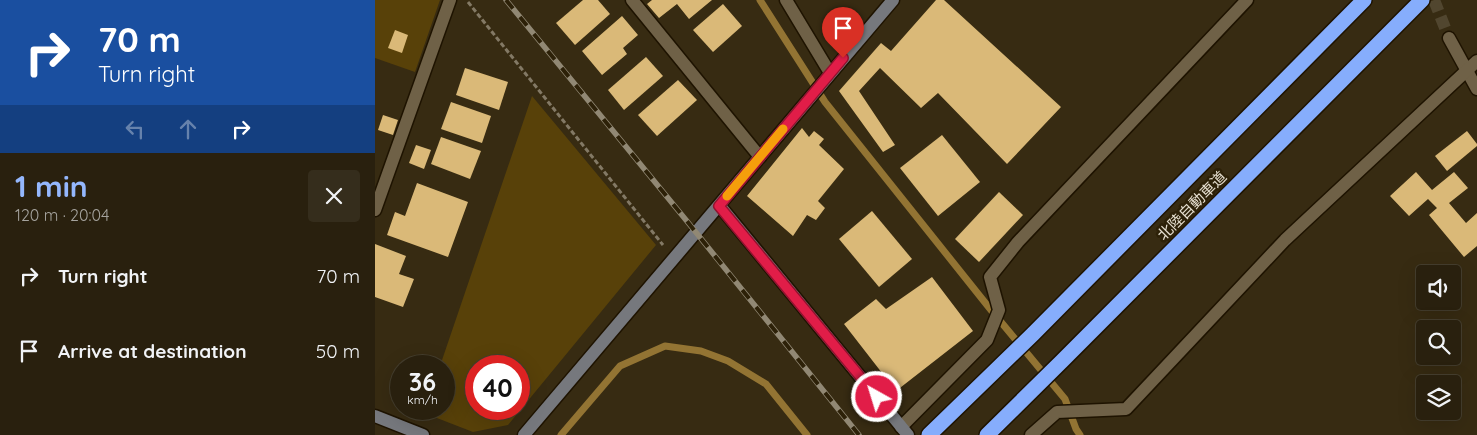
<!DOCTYPE html>
<meta charset="utf-8">
<style>
:root{--surface:#29200e;--page:#352d1c;--text:#f1f3f6;--muted:#a5a39e;--line:#453e2e;--accent:#94b7fd}
body{margin:0;font-family:Quicksand,"Noto Sans JP",sans-serif;background:var(--page);color:var(--text);height:100vh;display:flex;flex-direction:column;font-size:19px;white-space:nowrap}
*{box-sizing:border-box;margin:0}
p{font-size:16px;color:var(--muted)}
.icon{flex:none;width:28px;height:28px;fill:none;stroke:currentColor;stroke-width:2;stroke-linecap:round;stroke-linejoin:round}
.map{position:relative;flex:1;overflow:hidden}
.side{display:flex;flex-direction:column;background:var(--surface);width:375px}
.side>*{flex:none}
.top-card{background:#1a4fa0;color:#fff;overflow:hidden}
.fabs{position:absolute;left:1041px;top:265px;display:grid;gap:10px}
.fabs a{display:grid;place-items:center;width:45px;height:45px;border-radius:5px;background:var(--surface);box-shadow:0 5px 20px #0002,0 0 0 1px var(--line);font-size:25px}
.speed{position:absolute;left:15px;top:355px;display:flex;gap:10px;font-size:25px;font-weight:700;text-align:center}
.speed>*{display:grid;place-content:center;width:65px;height:65px;border-radius:50%;background:var(--surface);box-shadow:0 5px 20px #0002,0 0 0 1px var(--line);line-height:1}
.speed small{font-size:12px;font-weight:400}
.speed .limit{border:8px solid #d22;background:#fff;color:#111}
.pin{position:absolute;display:grid;place-items:center;width:42px;height:42px;color:#fff;margin:-51px -21px;border-radius:50% 50% 50% 0;rotate:-45deg;box-shadow:0 0 5px #0007}
.pin .icon{rotate:45deg}
.me{position:absolute;width:55px;margin:-28px;rotate:321deg;stroke-linejoin:round;filter:drop-shadow(0 0 4px #0008)}
.turn{display:flex;align-items:center;gap:18px;height:105px;padding:0 15px;font-size:22px}
.turn .icon{width:65px;height:65px;stroke-width:2.5}
.turn b{display:block;font-size:35px;line-height:42px}
.lanes{display:flex;align-items:center;height:48px;padding:0 15px;background:#0003;justify-content:center;gap:25px;direction:ltr}
.lanes .off{opacity:.35}
.round{display:grid;place-items:center;flex:none;width:52px;height:52px;border-radius:5px;background:var(--page)}
.summary{display:flex;align-items:center;justify-content:space-between;height:85px;padding:0 15px}
h1{font-size:30px;font-weight:700;line-height:38px;color:var(--accent)}
ul{padding:0;list-style:none}
li{display:flex;align-items:center;gap:15px;height:75px;padding:0 15px}
li div{flex:1}
li b{display:block;font-size:19px}
li em{font-style:normal}
main{display:flex;flex:1;min-height:0}
.map>svg:first-child{display:block}
</style>
<main>
<section class="side">
<div class="top-card">
<div class="turn"><svg class="icon" aria-label="right" viewBox="0 0 24 24"><path d="M7 20v-9h11M14 6l5 5-5 5"/></svg><div><b>70 m</b>Turn right</div></div>
<div class="lanes"><svg class="icon off" aria-label="left" viewBox="0 0 24 24"><path d="M17 20v-9H6M10 6l-5 5 5 5"/></svg><svg class="icon off" aria-label="ahead" viewBox="0 0 24 24"><path d="M12 20V5M6 11l6-6 6 6"/></svg><svg class="icon" aria-label="right" viewBox="0 0 24 24"><path d="M7 20v-9h11M14 6l5 5-5 5"/></svg></div>
</div>
<div class="summary"><div><h1>1 min</h1><p>120 m · 20:04</p></div><a class="round"><svg class="icon" aria-label="close" viewBox="0 0 24 24"><path d="M6 6l12 12M18 6L6 18"/></svg></a></div>
<ul>
<li><svg class="icon" aria-label="right" viewBox="0 0 24 24"><path d="M7 20v-9h11M14 6l5 5-5 5"/></svg><div><b>Turn right</b></div><em>70 m</em></li>
<li><svg class="icon" aria-label="arrive" viewBox="0 0 24 24"><path d="M6 21V4h12l-3 4 3 4H6"/></svg><div><b>Arrive at destination</b></div><em>50 m</em></li>
</ul>
</section>
<div class="map">
<svg width="1102" height="435" viewBox="0 0 1102 435">
<rect width="100%" height="100%" fill="#372b12"/>
<g fill="#584109" fill-rule="evenodd">
<path d="M 0,0 L 65,0 L 40,72 L 0,58 Z"/>
<path d="M 157,96 L 281,245 L 133,425 L 98,432 L 49,413 L 51,409 L 69,409 L 69,366 L 65,366 ZM 101,366 L 144,366 L 144,409 L 101,409 Z"/>
</g>
<g fill="none" stroke-linecap="round" stroke-linejoin="round">
<g stroke="#937433" stroke-width="7">
<path d="M 385,0 L 450,102 L 616,310 L 690,399 L 701,429 L 705,435"/>
<path d="M 186,435 L 245,366 L 290,346 L 326,351 L 353,361 L 391,384 L 432,435"/>
</g>
</g>
<g fill="#dab978">
<path d="M 208,0 L 223,0 L 235,14 L 200,45 L 181,23 Z"/>
<path d="M 277,0 L 337,0 L 314,19 L 302,4 L 284,18 L 272,4 Z"/>
<path d="M 561,0 L 569,0 L 686,107 L 632,164 L 563,93 L 546,108 L 505,68 L 484,91 L 520,145 L 508,152 L 464,91 L 506,43 L 516,51 Z"/>
<path d="M 348,4 L 367,26 L 338,52 L 318,30 Z"/>
<path d="M 247,16 L 263,35 L 248,48 L 252,54 L 227,75 L 207,51 Z"/>
<path d="M 20,30 L 33,35 L 27,53 L 13,48 Z"/>
<path d="M 271,57 L 288,76 L 249,110 L 233,90 Z"/>
<path d="M 90,68 L 133,82 L 124,110 L 81,95 Z"/>
<path d="M 303,80 L 322,100 L 282,136 L 263,115 Z"/>
<path d="M 76,102 L 116,116 L 107,143 L 66,129 Z"/>
<path d="M 8,115 L 23,120 L 18,135 L 3,130 Z"/>
<path d="M 427,128 L 434,137 L 439,131 L 449,139 L 444,145 L 469,169 L 443,201 L 450,208 L 441,220 L 432,215 L 418,236 L 372,196 Z"/>
<path d="M 1092,131 L 1102,144 L 1102,146 L 1072,171 L 1060,156 Z"/>
<path d="M 567,135 L 605,182 L 563,216 L 525,168 Z"/>
<path d="M 66,137 L 106,151 L 95,179 L 56,164 Z"/>
<path d="M 41,145 L 56,150 L 49,169 L 34,163 Z"/>
<path d="M 1041,172 L 1057,190 L 1079,172 L 1093,188 L 1074,203 L 1091,223 L 1102,213 L 1102,246 L 1089,257 L 1054,215 L 1062,208 L 1053,199 L 1034,216 L 1015,196 Z"/>
<path d="M 42,183 L 93,202 L 73,257 L 12,235 L 20,212 L 30,216 Z"/>
<path d="M 624,192 L 648,215 L 604,262 L 580,239 Z"/>
<path d="M 497,211 L 537,259 L 504,287 L 464,239 Z"/>
<path d="M 0,244 L 31,256 L 24,274 L 39,279 L 28,307 L 0,297 Z"/>
<path d="M 557,277 L 598,331 L 521,391 L 469,324 L 501,299 L 511,309 Z"/>
</g>
<g fill="none" stroke-linecap="round" stroke-linejoin="round">
<path stroke="#51462f" stroke-width="12" stroke-dasharray="12 6" stroke-linecap="butt" d="M 1059,0 L 1074,38"/>
<defs>
<g id="street">
<path d="M 257,0 L 385,157"/>
<path d="M 411,0 L 455,73"/>
<path d="M 1074,38 L 1102,89"/>
<path d="M 0,210 L 75,0"/>
<path d="M 526,427 L 612,340 L 624,310 L 615,277 L 643,242 L 872,0"/>
<path d="M 656,435 L 682,412 L 751,409 L 910,240 L 1102,61"/>
</g>
<g id="secondary">
<path d="M 345,206 L 533,435"/>
<path d="M 0,416 L 48,435"/>
<path d="M 149,435 L 518,0"/>
</g>
<g id="highway">
<path d="M 554,435 L 658,334 L 989,0"/>
<path d="M 612,435 L 687,361 L 1047,0"/>
</g>
</defs>
<use href="#street" stroke="#1e1300" stroke-width="15"/>
<use href="#secondary" stroke="#1e1300" stroke-width="15"/>
<use href="#highway" stroke="#1e1300" stroke-width="18"/>
<path stroke="#837965" stroke-width="3" stroke-dasharray="5 2.5" stroke-linecap="butt" d="M 93,2 L 288,245"/>
<use href="#street" stroke="#6f6147" stroke-width="12"/>
<use href="#secondary" stroke="#76787d" stroke-width="12"/>
<use href="#highway" stroke="#86adfc" stroke-width="15"/>
<defs>
<path id="rail" d="M 131,0 L 311,220 L 484,435"/>
</defs>
<use href="#rail" stroke="#918874" stroke-width="5.5"/>
<use href="#rail" stroke="#2d2108" stroke-width="4" stroke-dasharray="11" stroke-linecap="butt"/>
</g>
<g fill="none" stroke-linecap="round" stroke-linejoin="round">
<defs>
<path id="route" d="M 468,58 L 344,206 L 502,397"/>
</defs>
<use href="#route" stroke="#92132f" stroke-width="12"/>
<use href="#route" stroke="#e11d48" stroke-width="9"/>
<path stroke="#f59e0b" stroke-width="9" d="M 352,196 L 408,129"/>
</g>
<g text-anchor="middle" stroke-width="5" stroke-linejoin="round" paint-order="stroke">
<g font-size="15" fill="#e7e0d1" stroke="#2d2108">
<text transform="translate(817 206) rotate(-45)" y="5">北陸自動車道</text>
</g>
</g>
</svg>
<div class="fabs">
<a><svg class="icon" aria-label="sound" viewBox="0 0 24 24"><path d="M4 9h4l5-4v14l-5-4H4zM17 9q2 3 0 6"/></svg></a>
<a><svg class="icon" aria-label="search" viewBox="0 0 24 24"><circle cx="10" cy="10" r="6"/><path d="M15 15l6 6"/></svg></a>
<a><svg class="icon" aria-label="layers" viewBox="0 0 24 24"><path d="M12 4l9 5-9 5-9-5zM3 14l9 5 9-5"/></svg></a>
</div>
<div class="speed"><div>36<small>km/h</small></div><div class="limit">40</div></div>
<div class="pin" style="left:468px;top:58px;background:#d93025"><svg class="icon" aria-label="arrive" viewBox="0 0 24 24"><path d="M6 21V4h12l-3 4 3 4H6"/></svg></div>
<svg class="me" style="left:502px;top:397px" viewBox="-20 -20 40 40"><circle r="17" fill="#e11d48" stroke="#fff" stroke-width="3"/><path d="M0-11L8 9 0 5-8 9z" fill="#fff"/></svg>
</div>
</main>
